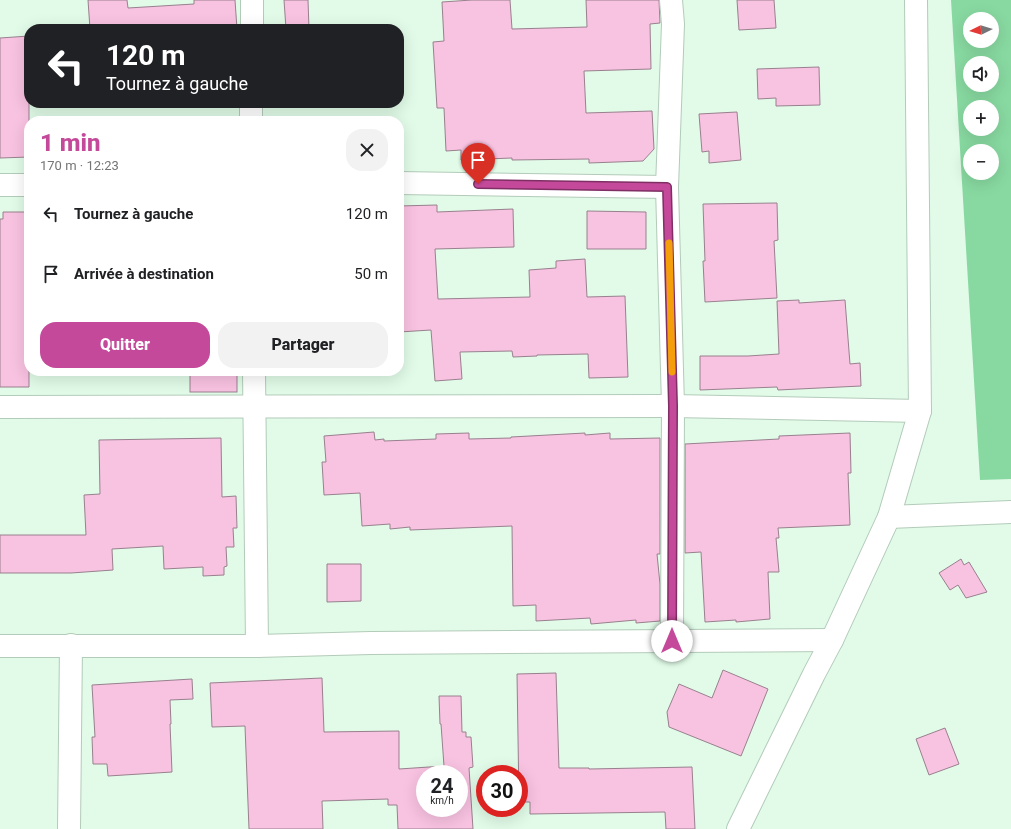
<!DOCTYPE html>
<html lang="fr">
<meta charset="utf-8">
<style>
:root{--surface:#fff;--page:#f2f2f2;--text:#202124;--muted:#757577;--accent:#c4499a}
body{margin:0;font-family:Roboto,sans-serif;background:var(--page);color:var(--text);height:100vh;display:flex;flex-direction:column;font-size:15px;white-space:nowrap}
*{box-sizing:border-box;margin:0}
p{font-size:13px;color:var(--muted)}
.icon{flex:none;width:22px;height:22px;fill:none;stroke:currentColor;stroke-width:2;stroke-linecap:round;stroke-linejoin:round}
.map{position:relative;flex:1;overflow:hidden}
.details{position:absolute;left:24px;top:116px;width:380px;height:260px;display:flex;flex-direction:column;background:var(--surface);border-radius:16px;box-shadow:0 4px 16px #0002}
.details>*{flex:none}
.hud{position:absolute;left:24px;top:24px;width:380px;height:84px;border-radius:16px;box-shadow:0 4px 16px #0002;background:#202124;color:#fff;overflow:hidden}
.needle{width:26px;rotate:265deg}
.controls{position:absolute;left:963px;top:12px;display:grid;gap:8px}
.controls a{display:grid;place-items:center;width:36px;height:36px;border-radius:50%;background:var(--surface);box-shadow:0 4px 16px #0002;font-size:20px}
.speed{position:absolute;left:416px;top:765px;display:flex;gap:8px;font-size:20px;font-weight:700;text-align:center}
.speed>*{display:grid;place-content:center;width:52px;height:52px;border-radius:50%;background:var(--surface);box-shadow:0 4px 16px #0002;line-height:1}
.speed small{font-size:10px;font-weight:400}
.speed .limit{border:6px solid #d22;background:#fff;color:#111}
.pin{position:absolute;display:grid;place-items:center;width:34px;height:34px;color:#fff;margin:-41px -17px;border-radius:50% 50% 50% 0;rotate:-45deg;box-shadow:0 0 4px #0007}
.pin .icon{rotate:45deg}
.me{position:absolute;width:44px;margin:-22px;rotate:0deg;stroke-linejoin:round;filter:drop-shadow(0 0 3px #0008)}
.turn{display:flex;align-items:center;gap:14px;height:84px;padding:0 16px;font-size:18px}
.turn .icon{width:52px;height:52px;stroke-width:2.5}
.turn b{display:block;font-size:28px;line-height:34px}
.round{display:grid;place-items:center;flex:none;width:42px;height:42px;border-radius:16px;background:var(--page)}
.head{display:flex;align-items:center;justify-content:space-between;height:68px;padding:0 16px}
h1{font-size:24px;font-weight:800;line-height:30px;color:var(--accent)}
.cta{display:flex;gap:8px;margin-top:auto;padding:8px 16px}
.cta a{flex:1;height:46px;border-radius:16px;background:var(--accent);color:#fff;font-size:16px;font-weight:800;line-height:46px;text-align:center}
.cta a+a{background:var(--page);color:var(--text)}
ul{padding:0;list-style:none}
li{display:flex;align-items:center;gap:12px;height:60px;padding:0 16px}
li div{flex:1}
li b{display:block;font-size:15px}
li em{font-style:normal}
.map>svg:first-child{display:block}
</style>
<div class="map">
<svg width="1011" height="829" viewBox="0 0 1011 829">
<rect width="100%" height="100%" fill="#e1fbe8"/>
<path fill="#88d9a1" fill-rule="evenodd" d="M 951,0 L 1011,0 L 1011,479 L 980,480 ZM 970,19 L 992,19 L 992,41 L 970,41 ZM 970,63 L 992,63 L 992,85 L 970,85 ZM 970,107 L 992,107 L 992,129 L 970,129 ZM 970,151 L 992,151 L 992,173 L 970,173 Z"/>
<g fill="#f8c2e1" stroke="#99808e" fill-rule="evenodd">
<path d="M 88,0 L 127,0 L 128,8 L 194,4 L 194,0 L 235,0 L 237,29 L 90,29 Z"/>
<path d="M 284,0 L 308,0 L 309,29 L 286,29 Z"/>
<path d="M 472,0 L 510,0 L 512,29 L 587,27 L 586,0 L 659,0 L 660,23 L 650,24 L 651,69 L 584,71 L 586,113 L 652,111 L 654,149 L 643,161 L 589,163 L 589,159 L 512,160 L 512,158 L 461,160 L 461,150 L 446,151 L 444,108 L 437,108 L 433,42 L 444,41 L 442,2 Z"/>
<path d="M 737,0 L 774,0 L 776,28 L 739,30 Z"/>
<path d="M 29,36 L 29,157 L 0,158 L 0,38 Z"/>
<path d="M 819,67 L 820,105 L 776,106 L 776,98 L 758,99 L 757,69 Z"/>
<path d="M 737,112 L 741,160 L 709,163 L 709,151 L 702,152 L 699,114 Z"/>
<path d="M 777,203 L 778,240 L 774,241 L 777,298 L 705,302 L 703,261 L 705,261 L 703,204 Z"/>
<path d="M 437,205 L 437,212 L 513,209 L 514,247 L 435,249 L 438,299 L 530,297 L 529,270 L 556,268 L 556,261 L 585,259 L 587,297 L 625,296 L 628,377 L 589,378 L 588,354 L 537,355 L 537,356 L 513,357 L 512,351 L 460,352 L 462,379 L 435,381 L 431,330 L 399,332 L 399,206 Z"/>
<path d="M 587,211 L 646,212 L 646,249 L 587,249 Z"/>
<path d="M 3,212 L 29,212 L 29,255 L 27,255 L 29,307 L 29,387 L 0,387 L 0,219 L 3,219 Z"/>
<path d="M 799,300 L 799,303 L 845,300 L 850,364 L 860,363 L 861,386 L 778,390 L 777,387 L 700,390 L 700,356 L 748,356 L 779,354 L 777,301 Z"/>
<rect x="190" y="371" width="47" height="21"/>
<path d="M 374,432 L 375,440 L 384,439 L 384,441 L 436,439 L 436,434 L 469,433 L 469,439 L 511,438 L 511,437 L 585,433 L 585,435 L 610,433 L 610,439 L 660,438 L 660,554 L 657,554 L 660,584 L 660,621 L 636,623 L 636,620 L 591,624 L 590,618 L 536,621 L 536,605 L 513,606 L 512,526 L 410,530 L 410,527 L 390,529 L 390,524 L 362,526 L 360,493 L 324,495 L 322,462 L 326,462 L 324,436 Z"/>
<path d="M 850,433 L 851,473 L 848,473 L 850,525 L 778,528 L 779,538 L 776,538 L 779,572 L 768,572 L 770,619 L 736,622 L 736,620 L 705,622 L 701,552 L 685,553 L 685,444 L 779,439 L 779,436 Z"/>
<path d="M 221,438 L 222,497 L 236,496 L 237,528 L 233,528 L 234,547 L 226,547 L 227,566 L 224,567 L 224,575 L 203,576 L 203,567 L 164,569 L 163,546 L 112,549 L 113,570 L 71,573 L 0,573 L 0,535 L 86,535 L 84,495 L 100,494 L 99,440 Z"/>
<path d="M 961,559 L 964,565 L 969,562 L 987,592 L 966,598 L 958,585 L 950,590 L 939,573 Z"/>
<path d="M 327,564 L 361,564 L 361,601 L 327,602 Z"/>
<path d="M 723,670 L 768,689 L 741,756 L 669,727 L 667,712 L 679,684 L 712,698 Z"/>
<path d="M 556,673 L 559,768 L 589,768 L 589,769 L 692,767 L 695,829 L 666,829 L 665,812 L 530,814 L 530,802 L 519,802 L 517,674 Z"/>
<path d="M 322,678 L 324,732 L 399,731 L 399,769 L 444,766 L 441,724 L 440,724 L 439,696 L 461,696 L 462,732 L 466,732 L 466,737 L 471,737 L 473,767 L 469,768 L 473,829 L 398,829 L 397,805 L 388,805 L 388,799 L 322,801 L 323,829 L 249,829 L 245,726 L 212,727 L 210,683 ZM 425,774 L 459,774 L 459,808 L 425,808 Z"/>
<path d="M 192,679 L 193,699 L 170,700 L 171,724 L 170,724 L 172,772 L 108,776 L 107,764 L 93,764 L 92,737 L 95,737 L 92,685 Z"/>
<path d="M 945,728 L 959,764 L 929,775 L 916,739 Z"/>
</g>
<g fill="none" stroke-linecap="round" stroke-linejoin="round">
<defs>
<g id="minor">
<path d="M 671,0 L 673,24 L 667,187 L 673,406 L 672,641"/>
<path d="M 252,29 L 252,0"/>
<path d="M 251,121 L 251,103"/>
<path d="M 399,183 L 667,187"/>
<path d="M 0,185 L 29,185"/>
<path d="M 254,371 L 257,646"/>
<path d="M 0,407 L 673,406 L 920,411"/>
<path d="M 889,517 L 1011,512"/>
<path d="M 0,646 L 257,646 L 371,643 L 832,640"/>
<path d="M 69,829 L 71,645"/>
</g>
<path id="tertiary" d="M 738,829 L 814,674 L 832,640 L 889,517 L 920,411 L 916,0"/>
</defs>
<use href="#minor" stroke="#b3cbb9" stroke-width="24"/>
<use href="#tertiary" stroke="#b3cbb9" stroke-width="24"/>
<use href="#minor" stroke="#fff" stroke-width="22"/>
<use href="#tertiary" stroke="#fff" stroke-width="22"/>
</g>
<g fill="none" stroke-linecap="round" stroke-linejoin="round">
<defs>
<path id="route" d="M 478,184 L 667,187 L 673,406 L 672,641"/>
</defs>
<use href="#route" stroke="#7f2f64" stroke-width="10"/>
<use href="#route" stroke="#c4499a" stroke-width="7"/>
<path stroke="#f59e0b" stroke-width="7" d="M 669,243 L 672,372"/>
</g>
</svg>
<div class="controls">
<a><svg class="needle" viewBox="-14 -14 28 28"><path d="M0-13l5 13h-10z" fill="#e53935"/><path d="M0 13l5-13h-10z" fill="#757577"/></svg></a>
<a><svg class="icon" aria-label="sound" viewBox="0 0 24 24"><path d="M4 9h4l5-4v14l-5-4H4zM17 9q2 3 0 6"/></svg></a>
<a>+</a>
<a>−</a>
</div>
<div class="speed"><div>24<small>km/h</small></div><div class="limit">30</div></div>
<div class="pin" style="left:478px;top:184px;background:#d93025"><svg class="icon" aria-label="arrive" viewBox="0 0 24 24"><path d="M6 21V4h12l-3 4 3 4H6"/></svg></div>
<svg class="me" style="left:672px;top:641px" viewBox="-20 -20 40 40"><circle r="19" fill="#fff"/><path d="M0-13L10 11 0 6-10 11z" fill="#c4499a"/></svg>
<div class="hud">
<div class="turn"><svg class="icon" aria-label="left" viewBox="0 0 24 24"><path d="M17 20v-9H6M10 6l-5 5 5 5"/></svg><div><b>120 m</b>Tournez à gauche</div></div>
</div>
<section class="details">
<div class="head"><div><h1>1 min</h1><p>170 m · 12:23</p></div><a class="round"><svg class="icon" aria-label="close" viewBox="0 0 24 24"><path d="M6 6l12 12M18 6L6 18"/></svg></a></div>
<ul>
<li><svg class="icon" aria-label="left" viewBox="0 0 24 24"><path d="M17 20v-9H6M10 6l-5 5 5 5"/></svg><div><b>Tournez à gauche</b></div><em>120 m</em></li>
<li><svg class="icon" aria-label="arrive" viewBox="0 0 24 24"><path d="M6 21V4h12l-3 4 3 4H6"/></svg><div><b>Arrivée à destination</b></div><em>50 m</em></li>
</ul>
<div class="cta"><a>Quitter</a><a>Partager</a></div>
</section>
</div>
